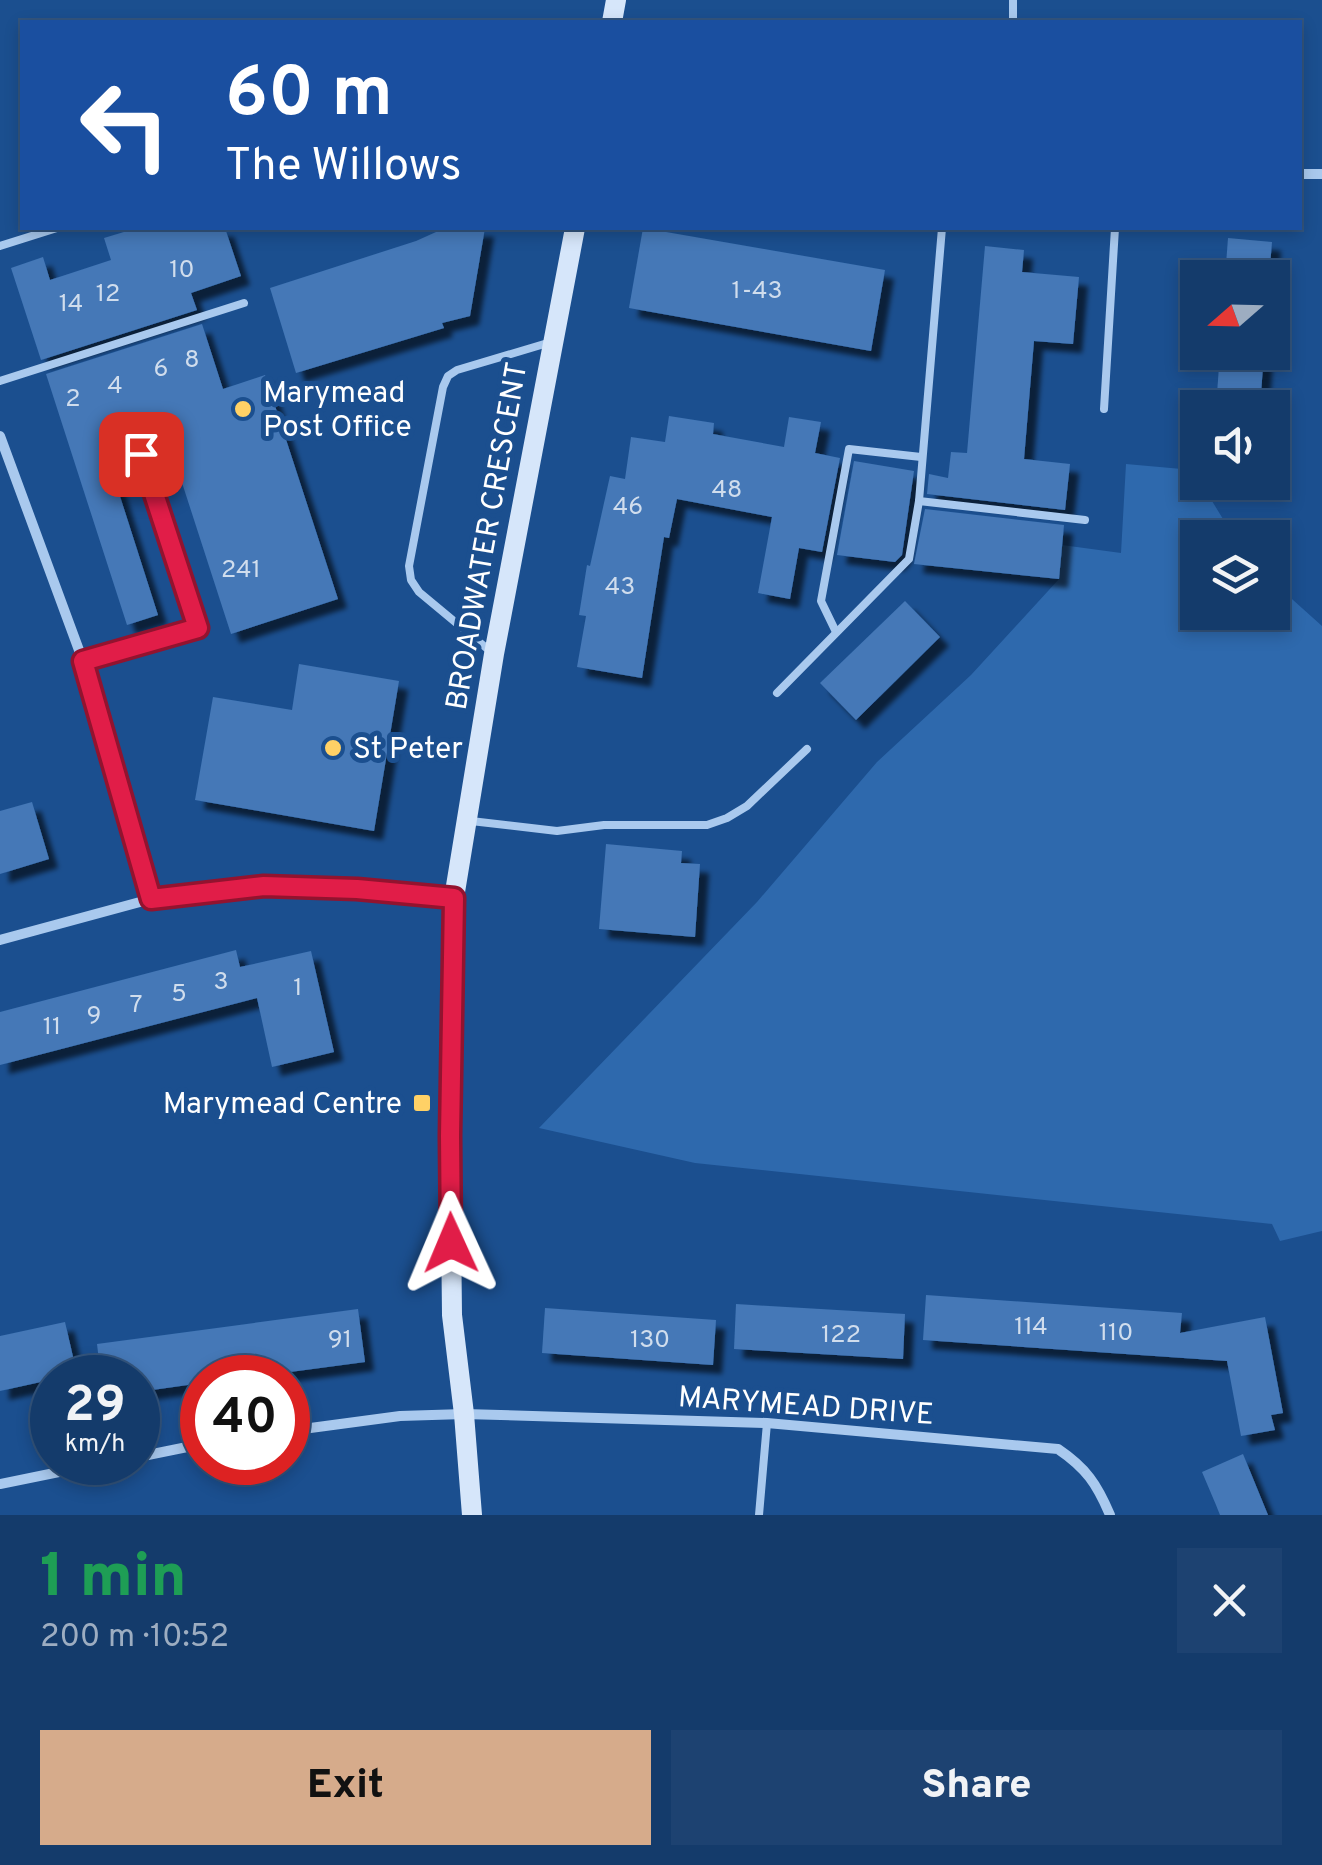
<!DOCTYPE html>
<meta charset="utf-8">
<style>
:root{--surface:#143b6b;--page:#1d4271;--text:#f1f3f6;--muted:#9dadc1;--line:#33557e;--accent:#d6ab8b}
body{margin:0;font-family:Overpass,sans-serif;background:var(--page);color:var(--text);height:100vh;display:flex;flex-direction:column;font-size:38px;white-space:nowrap}
*{box-sizing:border-box;margin:0}
p{font-size:32px;color:var(--muted)}
.icon{flex:none;width:55px;height:55px;fill:none;stroke:currentColor;stroke-width:2;stroke-linecap:round;stroke-linejoin:round}
.map{position:relative;height:1515px;overflow:hidden}
.panel{display:flex;flex-direction:column;background:var(--surface);flex:1}
.panel>*{flex:none}
.hud{position:absolute;left:20px;top:20px;width:1282px;height:210px;border-radius:0px;box-shadow:0 5px 15px #0003,0 0 0 2px var(--line);background:#1a4fa0;color:#fff;overflow:hidden}
.needle{width:65px;rotate:250deg}
.controls{position:absolute;left:1180px;top:260px;display:grid;gap:20px}
.controls a{display:grid;place-items:center;width:110px;height:110px;border-radius:0px;background:var(--surface);box-shadow:0 5px 15px #0003,0 0 0 2px var(--line);font-size:50px}
.speed{position:absolute;left:30px;top:1355px;display:flex;gap:20px;font-size:50px;font-weight:700;text-align:center}
.speed>*{display:grid;place-content:center;width:130px;height:130px;border-radius:50%;background:var(--surface);box-shadow:0 5px 15px #0003,0 0 0 2px var(--line);line-height:1}
.speed small{font-size:25px;font-weight:400}
.speed .limit{border:15px solid #d22;background:#fff;color:#111}
.pin{position:absolute;display:grid;place-items:center;width:85px;height:85px;color:#fff;margin:-42px;border-radius:20px;box-shadow:0 5px 15px #0006}
.me{position:absolute;width:110px;margin:-55px;rotate:359deg;stroke-linejoin:round;filter:drop-shadow(0 0 8px #0008)}
.turn{display:flex;align-items:center;gap:35px;height:210px;padding:0 40px;font-size:45px}
.turn .icon{width:130px;height:130px;stroke-width:2.5}
.turn b{display:block;font-size:70px;line-height:85px}
.round{display:grid;place-items:center;flex:none;width:105px;height:105px;border-radius:0px;background:var(--page)}
.headline{display:flex;align-items:center;justify-content:space-between;height:170px;padding:0 40px}
h1{font-size:60px;font-weight:800;line-height:75px;color:#1e9e55}
.button{display:flex;gap:20px;margin-top:auto;padding:20px 40px}
.button a{flex:1;height:115px;border-radius:0px;background:var(--accent);color:#111;font-size:40px;font-weight:800;line-height:115px;text-align:center}
.button a+a{background:var(--page);color:var(--text)}
.map>svg:first-child{display:block}
</style>
<div class="map">
<svg width="1322" height="1515" viewBox="0 0 1322 1515">
<defs>
<filter id="shadow"><feDropShadow dx="9" dy="9" stdDeviation="2.5" flood-color="#0009"/></filter>
</defs>
<rect width="100%" height="100%" fill="#1b4f8f"/>
<path fill="#2e69ad" d="M 1126,464 L 1193,470 L 1198,482 L 1201,483 L 1234,537 L 1198,538 L 1198,612 L 1272,612 L 1273,582 L 1322,626 L 1322,1231 L 1280,1241 L 1272,1224 L 695,1163 L 539,1128 L 757,902 L 877,762 L 971,675 L 1059,579 L 1062,545 L 1121,553 Z"/>
<g fill="#4478b7" filter="url(#shadow)">
<path d="M 137,228 L 225,228 L 241,276 L 191,293 L 197,310 L 41,360 L 11,268 L 43,257 L 50,280 L 111,260 L 104,238 Z"/>
<path d="M 445,228 L 485,228 L 470,316 L 442,323 L 444,328 L 296,373 L 270,288 L 416,241 Z"/>
<path d="M 643,228 L 885,270 L 871,351 L 629,308 Z"/>
<path d="M 1228,238 L 1272,242 L 1269,278 L 1225,278 Z"/>
<path d="M 985,246 L 1024,250 L 1022,272 L 1079,277 L 1073,344 L 1034,341 L 1024,459 L 1070,464 L 1065,510 L 927,494 L 929,474 L 948,478 L 951,452 L 967,453 Z"/>
<path d="M 202,324 L 223,389 L 265,375 L 338,599 L 231,634 L 162,421 L 102,440 L 158,615 L 127,625 L 46,374 Z"/>
<path d="M 1220,352 L 1264,352 L 1260,408 L 1216,408 Z"/>
<path d="M 669,416 L 714,423 L 713,434 L 784,447 L 789,417 L 821,422 L 815,453 L 840,458 L 822,552 L 799,548 L 790,599 L 758,593 L 772,517 L 677,499 L 669,538 L 664,537 L 642,678 L 577,667 L 586,616 L 579,615 L 587,565 L 590,566 L 610,476 L 625,479 L 631,437 L 665,442 Z"/>
<path d="M 854,461 L 914,471 L 902,555 L 895,562 L 837,555 Z"/>
<path d="M 925,509 L 1064,525 L 1059,579 L 914,564 Z"/>
<path d="M 905,601 L 940,637 L 856,720 L 820,683 Z"/>
<path d="M 299,664 L 399,681 L 374,831 L 195,800 L 213,697 L 292,710 Z"/>
<path d="M 32,802 L 49,859 L 0,874 L 0,811 Z"/>
<path d="M 606,844 L 682,851 L 681,863 L 700,864 L 695,937 L 599,929 Z"/>
<path d="M 236,950 L 240,967 L 311,951 L 334,1052 L 272,1067 L 257,998 L 0,1065 L 0,1012 Z"/>
<path d="M 926,1295 L 1182,1313 L 1180,1333 L 1265,1317 L 1283,1413 L 1271,1415 L 1275,1430 L 1241,1436 L 1227,1361 L 923,1340 Z"/>
<path d="M 736,1304 L 905,1314 L 903,1359 L 734,1349 Z"/>
<path d="M 545,1308 L 716,1320 L 713,1365 L 542,1353 Z"/>
<path d="M 358,1309 L 365,1362 L 245,1378 L 202,1378 L 202,1383 L 138,1392 L 138,1378 L 101,1378 L 97,1344 Z"/>
<path d="M 65,1322 L 77,1374 L 0,1391 L 0,1336 Z"/>
<path d="M 1243,1454 L 1268,1515 L 1220,1515 L 1216,1505 L 1202,1472 Z"/>
</g>
<g fill="none" stroke-linecap="round" stroke-linejoin="round">
<g stroke="#a9c9ee" stroke-width="8">
<path d="M 1013,22 L 1013,0"/>
<path d="M 0,246 L 57,228"/>
<path d="M 0,381 L 244,303"/>
<path d="M 1104,409 L 1115,228"/>
<path d="M 919,501 L 1085,520"/>
<path d="M 836,632 L 821,601 L 849,449 L 921,457"/>
<path d="M 490,651 L 419,592 L 411,580 L 409,566 L 443,387 L 448,376 L 457,370 L 551,342"/>
<path d="M 83,661 L 199,628 L 141,454"/>
<path d="M 777,693 L 909,559 L 919,501 L 942,228"/>
<path d="M 471,821 L 557,831 L 604,825 L 707,825 L 727,818 L 747,806 L 807,749"/>
<path d="M 759,1515 L 767,1423"/>
</g>
<g stroke="#a9c9ee" stroke-width="10">
<path d="M 1300,174 L 1322,174"/>
<path d="M 0,436 L 83,661 L 151,899"/>
<path d="M 0,940 L 151,899 L 264,886 L 357,889 L 453,898"/>
<path d="M 288,1431 L 400,1416 L 464,1414 L 767,1423 L 1058,1449 C 1086,1468 1097,1484 1110,1515"/>
<path d="M 138,1457 L 202,1444"/>
<path d="M 0,1484 L 108,1462"/>
</g>
<g stroke="#d6e6fa" stroke-width="20">
<path d="M 612,22 L 616,0"/>
<path d="M 472,1515 L 464,1414 L 452,1315 L 450,1136 L 454,898 L 494,654 L 575,228"/>
</g>
</g>
<g fill="none" stroke-linecap="round" stroke-linejoin="round">
<defs>
<path id="route" d="M 141,454 L 198,628 L 83,661 L 151,899 L 264,886 L 357,889 L 454,898 L 450,1136 L 451,1243"/>
</defs>
<use href="#route" stroke="#92132f" stroke-width="25"/>
<use href="#route" stroke="#e11d48" stroke-width="18"/>
</g>
<g fill="#ffd166" stroke="#1b4f8f" stroke-width="4">
<circle cx="243" cy="409" r="10"/>
<circle cx="333" cy="748" r="10"/>
<rect x="412" y="1093" width="20" height="20" rx="5"/>
</g>
<g text-anchor="middle" stroke-width="10" stroke-linejoin="round" paint-order="stroke">
<g font-size="25" fill="#d0dded">
<text x="182" y="277">10</text>
<text x="757" y="298">1-43</text>
<text x="108" y="301">12</text>
<text x="71" y="311">14</text>
<text x="192" y="367">8</text>
<text x="161" y="376">6</text>
<text x="115" y="393">4</text>
<text x="73" y="406">2</text>
<text x="727" y="497">48</text>
<text x="628" y="514">46</text>
<text x="241" y="577">241</text>
<text x="620" y="594">43</text>
<text x="221" y="989">3</text>
<text x="298" y="995">1</text>
<text x="179" y="1001">5</text>
<text x="136" y="1012">7</text>
<text x="94" y="1023">9</text>
<text x="52" y="1034">11</text>
<text x="1031" y="1334">114</text>
<text x="1116" y="1340">110</text>
<text x="841" y="1342">122</text>
<text x="340" y="1347">91</text>
<text x="650" y="1347">130</text>
</g>
<g font-size="30" fill="#fff" stroke="#1b4f8f" text-anchor="start">
<text x="263" y="402">Marymead<tspan x="263" dy="34">Post Office</tspan></text>
<text x="353" y="758">St Peter</text>
<text x="402" y="1113" text-anchor="end">Marymead Centre</text>
</g>
<g font-size="30" fill="#fff" stroke="#1b4f8f">
<text transform="translate(486 536) rotate(-80)" y="10">BROADWATER CRESCENT</text>
<text transform="translate(806 1405) rotate(4)" y="10">MARYMEAD DRIVE</text>
</g>
</g>
</svg>
<div class="controls">
<a><svg class="needle" viewBox="-14 -14 28 28"><path d="M0-13l5 13h-10z" fill="#e53935"/><path d="M0 13l5-13h-10z" fill="#9dadc1"/></svg></a>
<a><svg class="icon" aria-label="sound" viewBox="0 0 24 24"><path d="M4 9h4l5-4v14l-5-4H4zM17 9q2 3 0 6"/></svg></a>
<a><svg class="icon" aria-label="layers" viewBox="0 0 24 24"><path d="M12 4l9 5-9 5-9-5zM3 14l9 5 9-5"/></svg></a>
</div>
<div class="speed"><div>29<small>km/h</small></div><div class="limit">40</div></div>
<div class="pin" style="left:141px;top:454px;background:#d93025"><svg class="icon" aria-label="arrive" viewBox="0 0 24 24"><path d="M6 21V4h12l-3 4 3 4H6"/></svg></div>
<svg class="me" style="left:451px;top:1243px" viewBox="-20 -20 40 40"><path d="M0-17L14 15 0 8-14 15z" fill="#e11d48" stroke="#fff" stroke-width="4"/></svg>
<div class="hud">
<div class="turn"><svg class="icon" aria-label="left" viewBox="0 0 24 24"><path d="M17 20v-9H6M10 6l-5 5 5 5"/></svg><div><b>60 m</b>The Willows</div></div>
</div>
</div>
<section class="panel">
<div class="headline"><div><h1>1 min</h1><p>200 m · 10:52</p></div><a class="round"><svg class="icon" aria-label="close" viewBox="0 0 24 24"><path d="M6 6l12 12M18 6L6 18"/></svg></a></div>
<div class="button"><a>Exit</a><a>Share</a></div>
</section>
